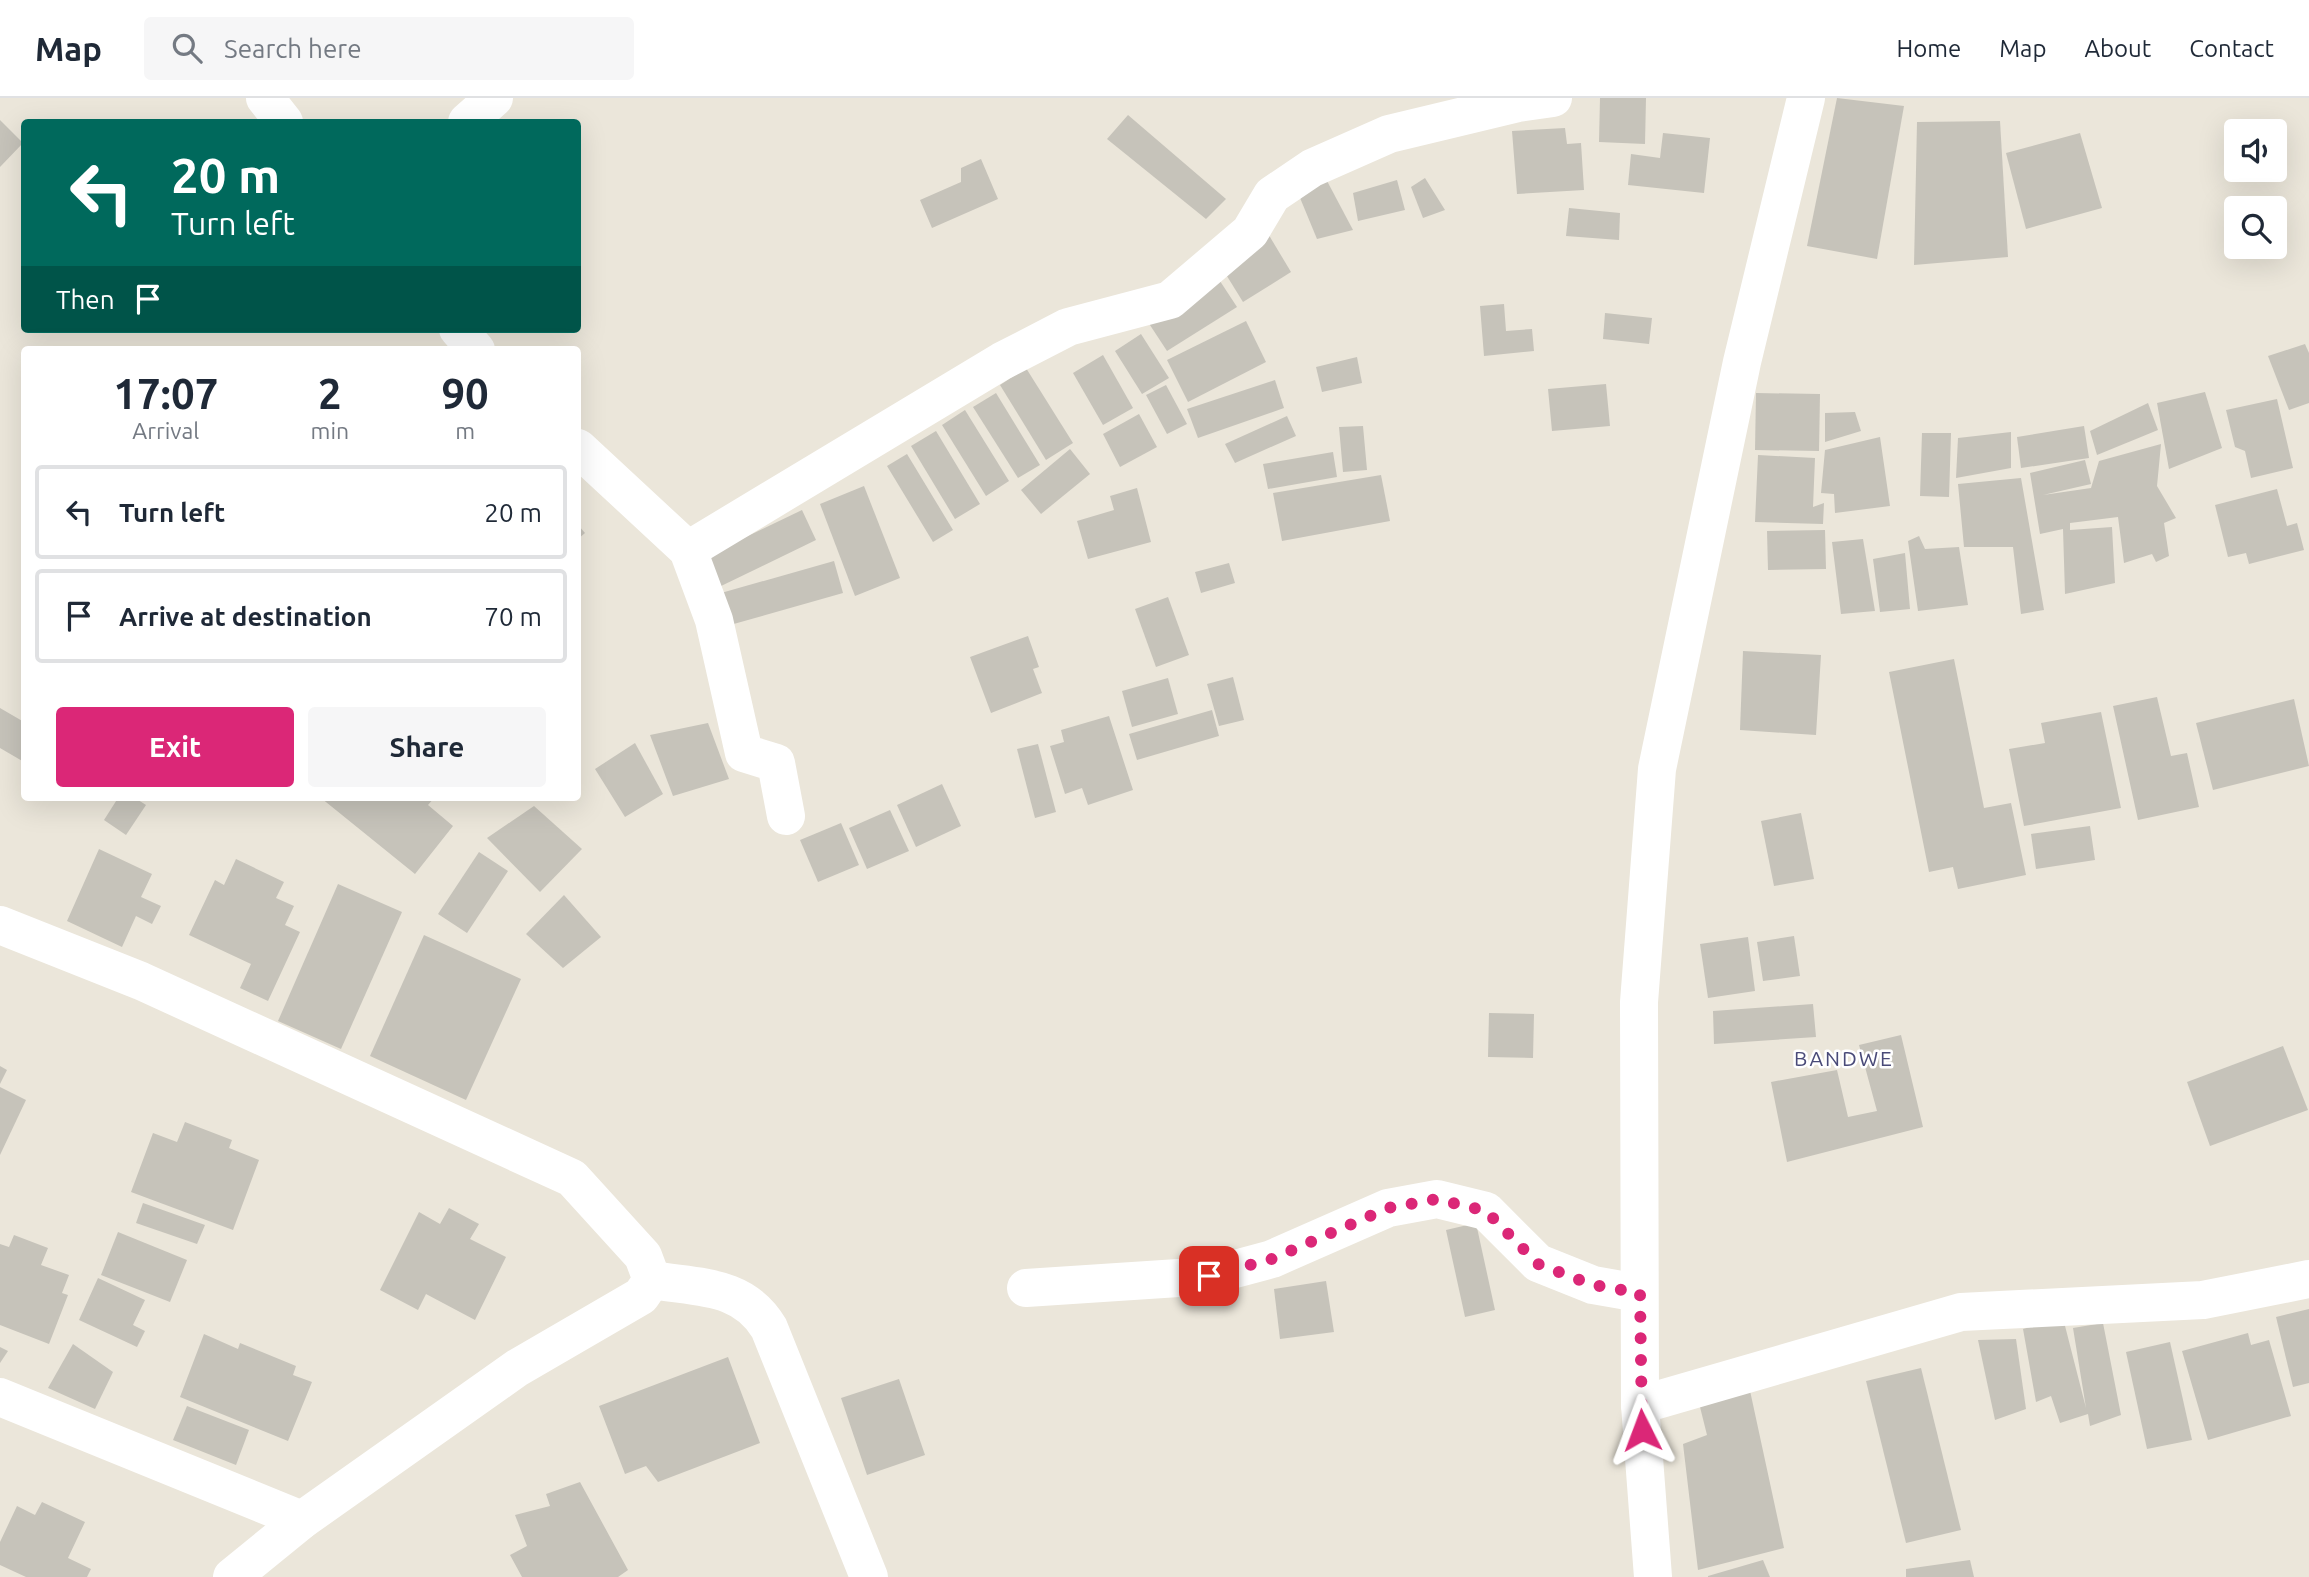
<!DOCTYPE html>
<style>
:root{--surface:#fff;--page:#f6f6f7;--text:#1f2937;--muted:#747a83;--line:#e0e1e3;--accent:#db2777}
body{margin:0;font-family:Ubuntu,sans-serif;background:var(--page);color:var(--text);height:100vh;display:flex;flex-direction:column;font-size:26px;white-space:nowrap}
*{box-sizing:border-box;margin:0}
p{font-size:23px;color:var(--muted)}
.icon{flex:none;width:38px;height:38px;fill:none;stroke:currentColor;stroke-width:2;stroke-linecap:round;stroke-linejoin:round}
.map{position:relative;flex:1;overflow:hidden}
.details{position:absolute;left:21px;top:248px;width:560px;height:455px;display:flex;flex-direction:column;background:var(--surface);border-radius:7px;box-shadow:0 7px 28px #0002}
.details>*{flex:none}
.banner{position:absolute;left:21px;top:21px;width:560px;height:214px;border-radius:7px;box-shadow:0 7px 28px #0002;background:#00695c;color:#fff;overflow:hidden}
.fabs{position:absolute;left:2224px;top:21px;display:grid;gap:14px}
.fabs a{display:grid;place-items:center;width:63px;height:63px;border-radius:7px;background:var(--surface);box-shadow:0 7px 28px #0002;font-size:35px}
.pin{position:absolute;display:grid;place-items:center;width:60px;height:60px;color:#fff;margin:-30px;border-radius:14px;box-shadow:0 4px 10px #0006}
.me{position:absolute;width:77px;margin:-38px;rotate:357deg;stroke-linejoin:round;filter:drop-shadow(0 0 5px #0008)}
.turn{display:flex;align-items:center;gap:24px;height:147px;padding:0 35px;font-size:32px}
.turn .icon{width:91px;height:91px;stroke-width:2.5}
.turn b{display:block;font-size:49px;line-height:60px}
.then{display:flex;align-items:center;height:66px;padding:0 35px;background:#0003;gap:14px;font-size:26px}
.eta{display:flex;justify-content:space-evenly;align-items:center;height:119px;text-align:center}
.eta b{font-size:42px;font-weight:700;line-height:49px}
.action{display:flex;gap:14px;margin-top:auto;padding:14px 35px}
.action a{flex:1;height:80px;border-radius:7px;background:var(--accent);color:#fff;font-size:28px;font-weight:700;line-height:80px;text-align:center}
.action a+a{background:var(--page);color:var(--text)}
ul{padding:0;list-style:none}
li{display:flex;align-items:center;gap:21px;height:94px;margin:0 14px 10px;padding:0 21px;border:4px solid var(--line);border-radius:7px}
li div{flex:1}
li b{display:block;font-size:26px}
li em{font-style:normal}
header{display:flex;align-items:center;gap:42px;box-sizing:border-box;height:98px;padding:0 35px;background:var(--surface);border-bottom:2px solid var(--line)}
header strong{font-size:33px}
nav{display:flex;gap:38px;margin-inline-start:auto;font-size:24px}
.search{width:490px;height:63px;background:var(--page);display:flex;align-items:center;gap:18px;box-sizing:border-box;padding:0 24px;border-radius:7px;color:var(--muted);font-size:26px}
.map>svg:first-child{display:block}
</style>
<header>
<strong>Map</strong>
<div class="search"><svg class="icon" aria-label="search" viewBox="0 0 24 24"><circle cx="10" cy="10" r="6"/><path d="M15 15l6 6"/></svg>Search here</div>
<nav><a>Home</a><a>Map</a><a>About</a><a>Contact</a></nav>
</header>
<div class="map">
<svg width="2309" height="1479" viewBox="0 0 2309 1479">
<rect width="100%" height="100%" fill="#ebe6da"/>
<g fill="#c6c3ba">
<path d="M 1600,0 L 1646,0 L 1645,46 L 1599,44 Z"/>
<path d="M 1837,0 L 1904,8 L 1877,161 L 1807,148 Z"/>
<path d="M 1128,17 L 1226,101 L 1206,121 L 1107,41 Z"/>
<path d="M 0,22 L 23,45 L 0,69 Z"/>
<path d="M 2000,23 L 2008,159 L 1914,167 L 1917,24 Z"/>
<path d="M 1565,30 L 1567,46 L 1581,45 L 1584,92 L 1517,96 L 1512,33 Z"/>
<path d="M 1663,35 L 1710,40 L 1704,95 L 1628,87 L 1631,56 L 1660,60 Z"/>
<path d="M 2080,35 L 2102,110 L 2026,131 L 2006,55 Z"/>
<path d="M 981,61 L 998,101 L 932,130 L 920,102 L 961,84 L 961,70 Z"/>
<path d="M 1425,80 L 1445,112 L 1423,120 L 1411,89 Z"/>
<path d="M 1326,81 L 1353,132 L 1317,141 L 1298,95 Z"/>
<path d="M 1397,82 L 1405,112 L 1358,123 L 1353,95 Z"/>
<path d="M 1569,110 L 1620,115 L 1619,142 L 1566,138 Z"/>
<path d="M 1255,114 L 1291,174 L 1243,204 L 1217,162 Z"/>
<path d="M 1216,177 L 1237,209 L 1167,253 L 1146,221 Z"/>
<path d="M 1504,206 L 1506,233 L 1532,231 L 1534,253 L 1484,258 L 1480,208 Z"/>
<path d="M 1605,215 L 1652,220 L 1649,246 L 1603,241 Z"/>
<path d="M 1246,223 L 1266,264 L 1188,304 L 1167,262 Z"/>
<path d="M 1141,236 L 1169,280 L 1142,296 L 1115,253 Z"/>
<path d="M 2305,246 L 2309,255 L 2309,305 L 2289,312 L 2268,258 Z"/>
<path d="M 1103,257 L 1133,310 L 1103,327 L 1073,275 Z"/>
<path d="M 1357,259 L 1362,285 L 1322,294 L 1316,269 Z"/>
<path d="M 1026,270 L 1073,345 L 1046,362 L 1000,287 Z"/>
<path d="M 1275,282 L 1284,310 L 1198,340 L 1187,311 Z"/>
<path d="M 1606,286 L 1610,328 L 1552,333 L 1548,291 Z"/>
<path d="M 1166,287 L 1187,326 L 1167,336 L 1146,297 Z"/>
<path d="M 2205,294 L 2222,350 L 2169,371 L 2157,305 Z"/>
<path d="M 996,295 L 1040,367 L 1018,380 L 973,309 Z"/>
<path d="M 1756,295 L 1820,296 L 1819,353 L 1755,352 Z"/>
<path d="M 2277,301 L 2293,370 L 2251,380 L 2245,353 L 2235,349 L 2226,312 Z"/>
<path d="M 2148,305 L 2158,332 L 2097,357 L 2090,333 Z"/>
<path d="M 965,312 L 1009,383 L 986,398 L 942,327 Z"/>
<path d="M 1855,314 L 1861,333 L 1825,344 L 1825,315 Z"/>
<path d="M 1139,316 L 1157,349 L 1120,369 L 1103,336 Z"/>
<path d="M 1287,318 L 1296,338 L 1235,365 L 1225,346 Z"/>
<path d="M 1363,328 L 1367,372 L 1343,374 L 1339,329 Z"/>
<path d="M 2084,328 L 2089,360 L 2021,370 L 2017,339 Z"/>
<path d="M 936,333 L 980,406 L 955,421 L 911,348 Z"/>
<path d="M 2011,334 L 2011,370 L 1956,380 L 1958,340 Z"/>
<path d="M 1922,335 L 1951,335 L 1949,399 L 1920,398 Z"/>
<path d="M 1880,339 L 1890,408 L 1835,415 L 1834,396 L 1821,395 L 1825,352 Z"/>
<path d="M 2161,346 L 2157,388 L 2176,420 L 2164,425 L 2169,458 L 2156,464 L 2152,456 L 2124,465 L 2118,419 L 2070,425 L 2070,432 L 2112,429 L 2115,485 L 2065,496 L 2063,431 L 2040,436 L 2030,375 L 2085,362 L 2091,386 L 2043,397 L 2091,390 L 2099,363 Z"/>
<path d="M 1070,351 L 1090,376 L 1041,416 L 1021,392 Z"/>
<path d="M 1333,354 L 1337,379 L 1268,391 L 1263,366 Z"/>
<path d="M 907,356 L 953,432 L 933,444 L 887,368 Z"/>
<path d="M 1758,357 L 1815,360 L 1813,409 L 1824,405 L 1823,426 L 1755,424 Z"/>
<path d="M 1381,377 L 1390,423 L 1282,443 L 1273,395 Z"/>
<path d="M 2021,380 L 2044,512 L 2021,516 L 2013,449 L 1964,449 L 1958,386 Z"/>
<path d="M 864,388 L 900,480 L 855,498 L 820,406 Z"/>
<path d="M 1137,390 L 1151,444 L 1088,461 L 1077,423 L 1114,412 L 1110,398 Z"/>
<path d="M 2277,391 L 2287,428 L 2297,425 L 2304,452 L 2249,466 L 2246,455 L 2228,459 L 2215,407 Z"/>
<path d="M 802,412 L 816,442 L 719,489 L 704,459 Z"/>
<path d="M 578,427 L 585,435 L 578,441 Z"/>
<path d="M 1825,432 L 1826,471 L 1768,472 L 1767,433 Z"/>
<path d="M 1919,438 L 1925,451 L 1959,449 L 1968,507 L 1918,513 L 1908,443 Z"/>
<path d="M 1863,441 L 1875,513 L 1841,516 L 1832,444 Z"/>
<path d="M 1905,455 L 1910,511 L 1880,514 L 1873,461 Z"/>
<path d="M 834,463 L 843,495 L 723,529 L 714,497 Z"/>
<path d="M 1229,465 L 1235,485 L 1201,495 L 1195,474 Z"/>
<path d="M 1168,499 L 1189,557 L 1156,569 L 1135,511 Z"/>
<path d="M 1028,538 L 1039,569 L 1033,571 L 1042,595 L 991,615 L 970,559 Z"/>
<path d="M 1743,553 L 1821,557 L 1816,637 L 1740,632 Z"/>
<path d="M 1954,561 L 1984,710 L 2011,705 L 2026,777 L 1958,791 L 1953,769 L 1929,774 L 1889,574 Z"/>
<path d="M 1233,579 L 1244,622 L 1219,628 L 1207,586 Z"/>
<path d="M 1168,580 L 1178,616 L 1132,629 L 1122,593 Z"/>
<path d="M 2157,599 L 2171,658 L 2187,655 L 2199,709 L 2138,722 L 2113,608 Z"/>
<path d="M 2294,601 L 2309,668 L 2213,692 L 2196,625 Z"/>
<path d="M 0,610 L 24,624 L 24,664 L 0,650 Z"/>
<path d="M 1212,612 L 1219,638 L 1137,662 L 1129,636 Z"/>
<path d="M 2101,614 L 2121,710 L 2024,728 L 2009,651 L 2045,645 L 2041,625 Z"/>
<path d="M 1109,618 L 1133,692 L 1088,707 L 1082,690 L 1065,696 L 1050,648 L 1064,644 L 1061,632 Z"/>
<path d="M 708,625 L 729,681 L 673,698 L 650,637 Z"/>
<path d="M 635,645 L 663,696 L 625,719 L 595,671 Z"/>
<path d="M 1038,646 L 1056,714 L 1035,720 L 1017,651 Z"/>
<path d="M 942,686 L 961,728 L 916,749 L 897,707 Z"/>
<path d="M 118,700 L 135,700 L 146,707 L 126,737 L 104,722 Z"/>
<path d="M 321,700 L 434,700 L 428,707 L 453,728 L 415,776 Z"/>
<path d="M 534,708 L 582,751 L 540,794 L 487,740 Z"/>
<path d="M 890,712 L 909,753 L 867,771 L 849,730 Z"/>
<path d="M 1801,715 L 1814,781 L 1774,788 L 1761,723 Z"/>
<path d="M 841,725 L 859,767 L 818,784 L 800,742 Z"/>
<path d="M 2090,728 L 2095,762 L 2036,771 L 2031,736 Z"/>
<path d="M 99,751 L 152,776 L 141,799 L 161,808 L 152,826 L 136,818 L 122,849 L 67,823 Z"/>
<path d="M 479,754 L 508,773 L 467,835 L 438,816 Z"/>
<path d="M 236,761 L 284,784 L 276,800 L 294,808 L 285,827 L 300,834 L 268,903 L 240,890 L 251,866 L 189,837 L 215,782 L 224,787 Z"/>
<path d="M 338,786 L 402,814 L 341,951 L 278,923 Z"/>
<path d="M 564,797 L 601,839 L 563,870 L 526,836 Z"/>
<path d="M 424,837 L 521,881 L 466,1002 L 370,958 Z"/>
<path d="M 1794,838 L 1800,878 L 1763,883 L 1757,844 Z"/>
<path d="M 1748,839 L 1755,893 L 1708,900 L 1700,846 Z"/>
<path d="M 1813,906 L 1816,939 L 1714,946 L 1713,913 Z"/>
<path d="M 1489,915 L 1534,916 L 1533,960 L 1488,959 Z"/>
<path d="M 1901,937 L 1923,1029 L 1787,1064 L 1771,984 L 1837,972 L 1848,1019 L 1877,1013 L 1859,947 Z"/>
<path d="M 2283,948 L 2308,1012 L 2210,1048 L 2187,984 Z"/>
<path d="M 0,968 L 7,972 L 0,986 Z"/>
<path d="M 0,989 L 26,1002 L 0,1057 Z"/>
<path d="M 185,1024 L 232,1042 L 229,1050 L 259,1062 L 233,1132 L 131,1094 L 153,1035 L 177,1044 Z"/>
<path d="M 143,1105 L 205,1127 L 197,1146 L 136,1125 Z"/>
<path d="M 449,1110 L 479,1126 L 470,1141 L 506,1159 L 475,1222 L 426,1196 L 418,1212 L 380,1192 L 419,1114 L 440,1126 Z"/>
<path d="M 1476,1125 L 1495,1212 L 1465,1219 L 1446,1132 Z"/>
<path d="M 118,1134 L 187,1162 L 170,1204 L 101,1177 Z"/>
<path d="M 14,1137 L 48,1150 L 41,1167 L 69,1177 L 62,1195 L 68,1197 L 49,1246 L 0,1227 L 0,1146 L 9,1149 Z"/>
<path d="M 98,1180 L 145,1202 L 133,1227 L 145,1233 L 137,1249 L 79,1222 Z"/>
<path d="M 1326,1183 L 1334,1234 L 1280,1241 L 1274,1191 Z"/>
<path d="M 2309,1211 L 2309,1285 L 2293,1289 L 2276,1219 Z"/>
<path d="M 2063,1220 L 2086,1310 L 2073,1230 L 2103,1225 L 2121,1317 L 2090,1328 L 2088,1316 L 2060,1325 L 2051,1298 L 2036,1304 L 2023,1231 Z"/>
<path d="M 2248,1235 L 2251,1247 L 2269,1242 L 2291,1318 L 2208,1342 L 2182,1253 Z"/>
<path d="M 204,1236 L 238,1251 L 240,1245 L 296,1268 L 293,1277 L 312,1284 L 288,1343 L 180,1299 Z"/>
<path d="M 2016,1241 L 2026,1311 L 1995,1322 L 1978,1242 Z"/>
<path d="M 2170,1244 L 2192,1342 L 2147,1351 L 2126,1254 Z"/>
<path d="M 73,1246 L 113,1274 L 95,1311 L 48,1290 Z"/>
<path d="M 0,1249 L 8,1253 L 0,1265 Z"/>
<path d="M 728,1259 L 760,1345 L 658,1384 L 646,1368 L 625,1376 L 599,1308 Z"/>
<path d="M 1921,1270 L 1961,1432 L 1906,1445 L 1866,1283 Z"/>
<path d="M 899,1281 L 925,1357 L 867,1377 L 841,1300 Z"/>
<path d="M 1749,1288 L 1784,1450 L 1698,1472 L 1683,1346 L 1707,1337 L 1699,1305 Z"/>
<path d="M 187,1308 L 249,1332 L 236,1367 L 173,1342 Z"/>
<path d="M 580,1384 L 628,1472 L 618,1479 L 522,1479 L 510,1457 L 527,1448 L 515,1417 L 550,1408 L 546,1396 Z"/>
<path d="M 42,1404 L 85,1424 L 68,1460 L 91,1471 L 87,1479 L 26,1479 L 0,1467 L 0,1444 L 17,1408 L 35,1417 Z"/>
<path d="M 1763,1462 L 1770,1479 L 1708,1479 L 1708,1478 Z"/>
<path d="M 1970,1462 L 1974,1479 L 1906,1479 L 1906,1471 Z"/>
</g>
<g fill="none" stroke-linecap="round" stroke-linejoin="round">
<g stroke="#fff" stroke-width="38">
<path d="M 265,0 L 284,24"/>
<path d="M 467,24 L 494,0"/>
<path d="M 458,231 L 476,252"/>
<path d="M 578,350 L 688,452 L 714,522 L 744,655 L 776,665 L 786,718"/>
<path d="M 688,452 L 1002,263 L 1068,229 L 1170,202 L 1250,134 L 1272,97 L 1312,70 L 1389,36 L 1518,5 L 1553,0"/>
<path d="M 0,827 L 141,883 L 572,1080 L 643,1158 L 652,1182 L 641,1198 L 517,1270 L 302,1422 L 232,1479"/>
<path d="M 652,1182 C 698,1190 743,1186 769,1230 L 869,1479"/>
<path d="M 1026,1190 L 1209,1178 L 1272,1161 L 1388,1110 L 1437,1101 L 1486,1113 L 1538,1165 L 1593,1187 L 1639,1195"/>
<path d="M 0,1299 L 302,1422"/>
<path d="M 1640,1307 L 1961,1214 L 2203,1202 L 2309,1181"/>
</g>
<path stroke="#fff" stroke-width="38" d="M 1653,1479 L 1640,1307 L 1639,904 L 1657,671 L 1742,264 L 1806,0"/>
</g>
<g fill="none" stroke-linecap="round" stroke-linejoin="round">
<path stroke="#db2777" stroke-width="12" stroke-dasharray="0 21.6" d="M 1209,1178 L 1272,1161 L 1388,1110 L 1437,1101 L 1486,1113 L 1538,1166 L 1593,1187 L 1640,1195 L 1642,1332"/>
</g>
<g text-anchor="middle" stroke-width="5" stroke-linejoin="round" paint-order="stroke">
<g font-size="21" letter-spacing="2" fill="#494a78" stroke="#fff">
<text x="1844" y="968">BANDWE</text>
</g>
</g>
</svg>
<div class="fabs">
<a><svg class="icon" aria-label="sound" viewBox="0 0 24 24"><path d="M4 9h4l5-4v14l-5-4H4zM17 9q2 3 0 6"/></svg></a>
<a><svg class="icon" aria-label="search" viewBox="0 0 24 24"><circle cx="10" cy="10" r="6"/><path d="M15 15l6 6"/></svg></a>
</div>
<div class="pin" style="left:1209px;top:1178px;background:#d93025"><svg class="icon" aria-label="arrive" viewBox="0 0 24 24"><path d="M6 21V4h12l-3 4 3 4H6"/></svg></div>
<svg class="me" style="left:1642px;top:1332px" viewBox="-20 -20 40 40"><path d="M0-17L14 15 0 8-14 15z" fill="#db2777" stroke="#fff" stroke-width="4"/></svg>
<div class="banner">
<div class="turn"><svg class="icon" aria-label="left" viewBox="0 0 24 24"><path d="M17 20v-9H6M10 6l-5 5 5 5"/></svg><div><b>20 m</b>Turn left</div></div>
<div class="then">Then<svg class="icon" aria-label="arrive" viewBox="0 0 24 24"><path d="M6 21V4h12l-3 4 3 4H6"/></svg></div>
</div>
<section class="details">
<div class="eta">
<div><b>17:07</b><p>Arrival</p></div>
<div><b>2</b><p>min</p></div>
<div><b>90</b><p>m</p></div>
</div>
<ul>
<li><svg class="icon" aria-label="left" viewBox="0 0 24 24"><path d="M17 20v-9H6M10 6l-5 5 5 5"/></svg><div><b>Turn left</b></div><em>20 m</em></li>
<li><svg class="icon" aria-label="arrive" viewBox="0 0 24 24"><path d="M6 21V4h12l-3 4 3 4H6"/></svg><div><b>Arrive at destination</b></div><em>70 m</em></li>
</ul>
<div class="action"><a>Exit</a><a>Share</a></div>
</section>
</div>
